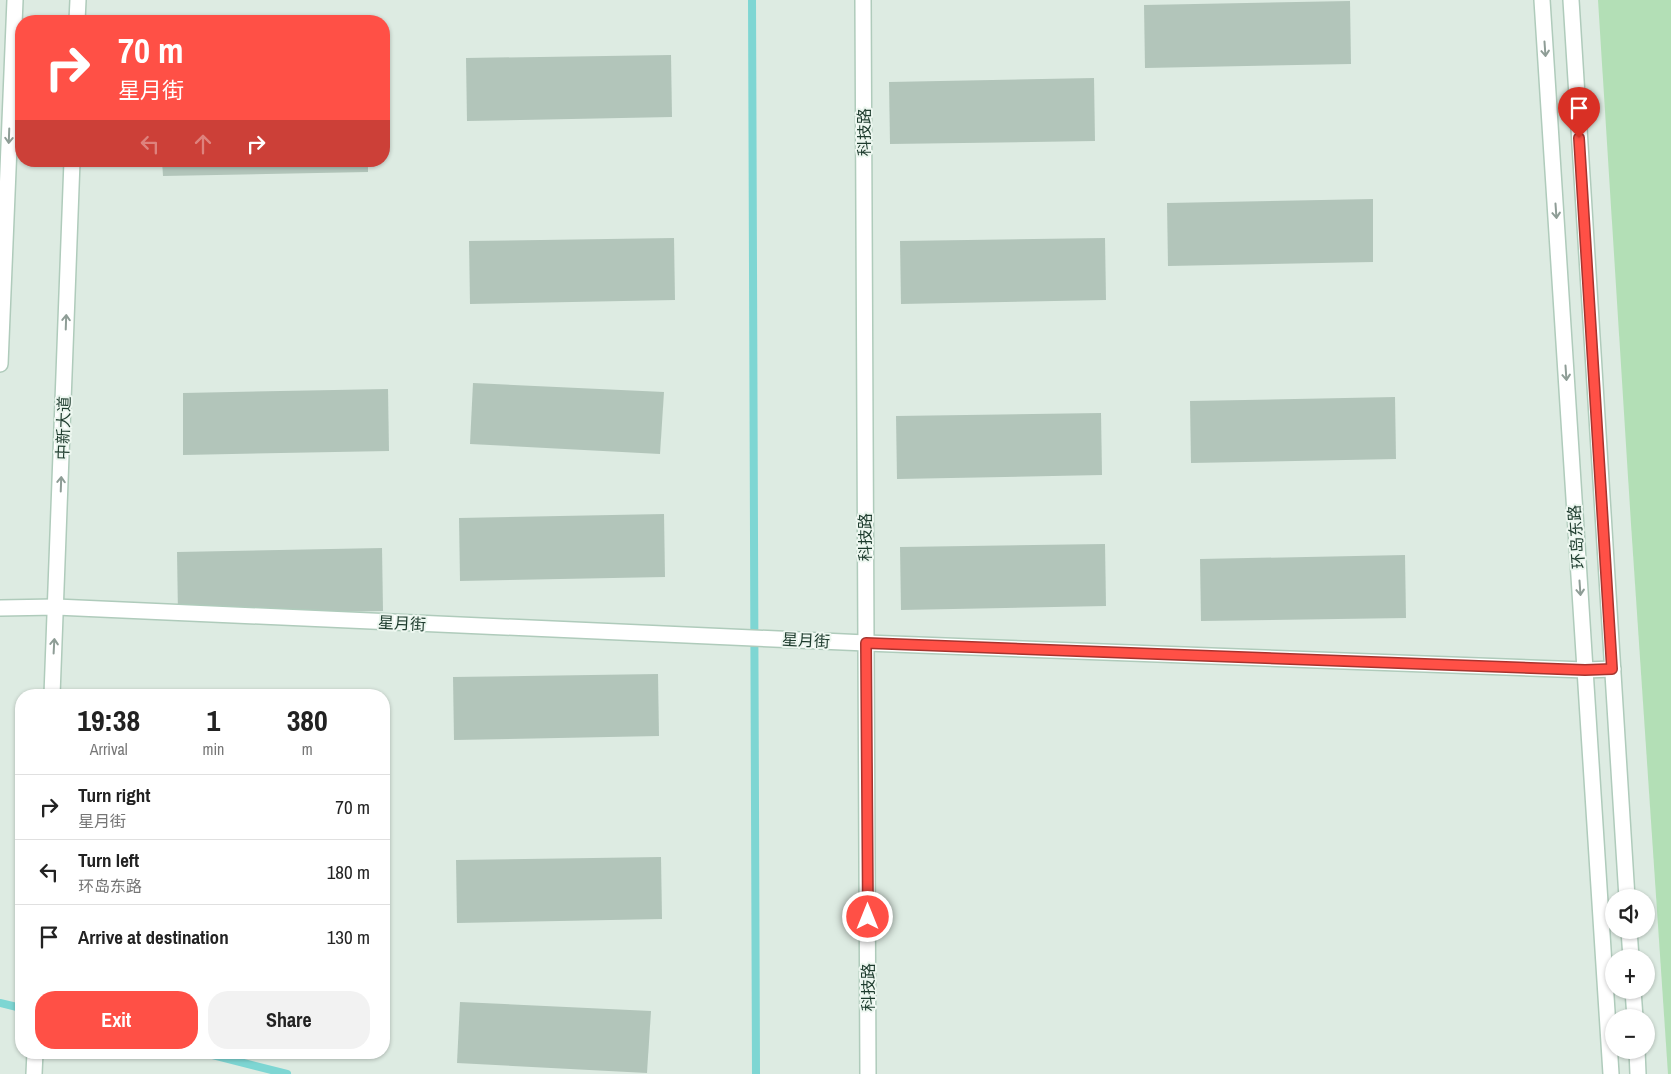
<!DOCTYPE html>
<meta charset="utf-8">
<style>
:root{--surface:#fff;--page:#f2f2f2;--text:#222;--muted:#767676;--line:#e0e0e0;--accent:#ff5046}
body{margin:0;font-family:"Archivo Narrow","Noto Sans SC",sans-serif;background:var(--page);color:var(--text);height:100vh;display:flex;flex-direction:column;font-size:19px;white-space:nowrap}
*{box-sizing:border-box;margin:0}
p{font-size:16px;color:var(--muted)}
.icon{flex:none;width:28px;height:28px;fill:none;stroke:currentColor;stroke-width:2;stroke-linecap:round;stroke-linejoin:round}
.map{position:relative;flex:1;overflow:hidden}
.details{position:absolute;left:15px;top:689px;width:375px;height:370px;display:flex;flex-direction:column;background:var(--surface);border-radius:20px;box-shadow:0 1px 4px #0004}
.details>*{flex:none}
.banner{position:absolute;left:15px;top:15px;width:375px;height:152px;border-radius:20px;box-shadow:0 1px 4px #0004;background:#ff5046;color:#fff;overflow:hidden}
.controls{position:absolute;left:1605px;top:889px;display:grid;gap:10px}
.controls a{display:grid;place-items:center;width:50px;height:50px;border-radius:50%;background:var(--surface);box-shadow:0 1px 4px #0004;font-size:25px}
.pin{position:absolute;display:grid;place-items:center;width:42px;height:42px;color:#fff;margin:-51px -21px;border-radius:50% 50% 50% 0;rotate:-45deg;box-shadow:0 0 5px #0007}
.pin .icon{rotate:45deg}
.me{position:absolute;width:55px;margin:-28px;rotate:0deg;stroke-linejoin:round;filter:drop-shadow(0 0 4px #0008)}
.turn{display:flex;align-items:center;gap:18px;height:105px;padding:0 20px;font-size:22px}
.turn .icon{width:65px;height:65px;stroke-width:2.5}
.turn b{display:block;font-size:35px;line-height:42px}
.lanes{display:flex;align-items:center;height:48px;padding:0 20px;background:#0003;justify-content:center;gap:25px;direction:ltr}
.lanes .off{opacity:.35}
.eta{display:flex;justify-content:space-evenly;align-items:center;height:85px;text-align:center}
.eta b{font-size:30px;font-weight:800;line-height:35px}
.primary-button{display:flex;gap:10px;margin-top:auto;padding:10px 20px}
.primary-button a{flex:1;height:58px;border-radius:20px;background:var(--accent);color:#fff;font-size:20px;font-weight:800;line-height:58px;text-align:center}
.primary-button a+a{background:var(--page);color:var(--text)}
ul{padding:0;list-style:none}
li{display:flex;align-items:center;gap:15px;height:65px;padding:0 20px;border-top:1px solid var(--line)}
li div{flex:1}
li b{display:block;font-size:19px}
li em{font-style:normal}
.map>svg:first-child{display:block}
</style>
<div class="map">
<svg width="1671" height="1074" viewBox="0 0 1671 1074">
<rect width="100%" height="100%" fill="#ddebe2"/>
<path fill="#b3dfb6" d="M 1598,0 L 1671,0 L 1671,1074 L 1668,1074 L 1631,524 Z"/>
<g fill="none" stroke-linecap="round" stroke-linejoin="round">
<g stroke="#7ed6d3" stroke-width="8">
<path d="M 752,0 L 756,1074"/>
<path d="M 0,1003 L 21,1008"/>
<path d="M 201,1052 L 287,1074"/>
</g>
</g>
<g fill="#b2c5ba">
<path d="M 1350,1 L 1351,64 L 1145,68 L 1144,5 Z"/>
<path d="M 671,55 L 672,117 L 467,121 L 466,58 Z"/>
<path d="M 1094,78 L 1095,141 L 890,144 L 889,82 Z"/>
<path d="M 162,161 L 368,161 L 368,172 L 163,176 Z"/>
<path d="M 1373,199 L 1373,262 L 1168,266 L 1167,203 Z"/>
<path d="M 674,238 L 675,300 L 470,304 L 469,241 Z"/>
<path d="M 1105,238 L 1106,300 L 901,304 L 900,241 Z"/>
<path d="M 473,383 L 664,392 L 660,454 L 470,444 Z"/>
<path d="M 388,389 L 389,451 L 183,455 L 183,393 Z"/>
<path d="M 1395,397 L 1396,459 L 1191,463 L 1190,401 Z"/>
<path d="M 1101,413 L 1102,475 L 897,479 L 896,416 Z"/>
<path d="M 664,514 L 665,577 L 460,581 L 459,518 Z"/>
<path d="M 1105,544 L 1106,606 L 901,610 L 900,547 Z"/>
<path d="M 382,548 L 383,611 L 178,615 L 177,552 Z"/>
<path d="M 1405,555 L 1406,618 L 1201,621 L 1200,559 Z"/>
<path d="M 658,674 L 659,736 L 454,740 L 453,677 Z"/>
<path d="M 661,857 L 662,919 L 457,923 L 456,860 Z"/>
<path d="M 460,1002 L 651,1011 L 647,1073 L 457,1063 Z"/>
</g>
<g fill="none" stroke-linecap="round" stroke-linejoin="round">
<defs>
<g id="secondary">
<path d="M 863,0 L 868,1074"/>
<path d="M 1542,0 L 1611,1074"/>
<path d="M 1571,0 L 1627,898"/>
<path d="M 77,21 L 78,0"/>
<path d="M 0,364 L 15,0"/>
<path d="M 0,608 L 56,607 L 866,643 L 1585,670 L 1613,669"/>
<path d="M 52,695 L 72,161"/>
<path d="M 1629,930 L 1631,958"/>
<path d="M 1633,990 L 1635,1018"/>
<path d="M 1637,1050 L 1638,1074"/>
<path d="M 34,1074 L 35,1052"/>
</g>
</defs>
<use href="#secondary" stroke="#afcbbb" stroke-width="18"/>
<use href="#secondary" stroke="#fff" stroke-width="15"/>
</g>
<defs><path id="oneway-shaft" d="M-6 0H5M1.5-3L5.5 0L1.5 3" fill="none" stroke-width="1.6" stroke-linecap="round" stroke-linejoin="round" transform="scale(1.25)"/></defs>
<g stroke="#8e9d96">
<use href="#oneway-shaft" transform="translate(1545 49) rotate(86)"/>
<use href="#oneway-shaft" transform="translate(9 136) rotate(92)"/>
<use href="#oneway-shaft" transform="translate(1556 211) rotate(86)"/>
<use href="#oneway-shaft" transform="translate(66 322) rotate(-88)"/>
<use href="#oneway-shaft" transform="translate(1566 373) rotate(86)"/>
<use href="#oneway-shaft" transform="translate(61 484) rotate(-88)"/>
<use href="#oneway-shaft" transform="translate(1580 588) rotate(86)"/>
<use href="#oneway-shaft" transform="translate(54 646) rotate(-87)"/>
</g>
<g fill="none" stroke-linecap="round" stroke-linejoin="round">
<defs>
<path id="route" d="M 868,917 L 866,643 L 1585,670 L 1612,669 L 1579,138"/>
</defs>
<use href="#route" stroke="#a6342e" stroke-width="12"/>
<use href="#route" stroke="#ff5046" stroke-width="9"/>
</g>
<g text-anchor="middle" stroke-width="4" stroke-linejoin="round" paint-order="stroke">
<g font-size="16" fill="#1d3b2d" stroke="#edf7f0">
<text transform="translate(864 132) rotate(-90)" y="6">科技路</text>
<text transform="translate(63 428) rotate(-88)" y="6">中新大道</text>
<text transform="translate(865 537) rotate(-90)" y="6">科技路</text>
<text transform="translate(1576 537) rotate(-94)" y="6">环岛东路</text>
<text transform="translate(402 623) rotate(3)" y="6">星月街</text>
<text transform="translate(806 640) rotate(3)" y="6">星月街</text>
<text transform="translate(868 987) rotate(-90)" y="6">科技路</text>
</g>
</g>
</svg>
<div class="controls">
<a><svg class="icon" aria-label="sound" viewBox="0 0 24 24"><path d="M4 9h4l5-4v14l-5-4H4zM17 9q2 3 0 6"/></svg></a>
<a>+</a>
<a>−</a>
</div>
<div class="pin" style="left:1579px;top:138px;background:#d93025"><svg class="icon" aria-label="arrive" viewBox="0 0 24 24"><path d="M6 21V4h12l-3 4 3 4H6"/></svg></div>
<svg class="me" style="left:868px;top:917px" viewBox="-20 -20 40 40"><circle r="17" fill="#ff5046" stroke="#fff" stroke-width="3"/><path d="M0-11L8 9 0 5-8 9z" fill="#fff"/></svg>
<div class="banner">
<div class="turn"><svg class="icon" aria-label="right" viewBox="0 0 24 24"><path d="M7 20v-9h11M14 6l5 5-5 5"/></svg><div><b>70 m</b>星月街</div></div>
<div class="lanes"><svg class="icon off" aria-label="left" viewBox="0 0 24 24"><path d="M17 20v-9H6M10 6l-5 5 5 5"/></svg><svg class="icon off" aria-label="ahead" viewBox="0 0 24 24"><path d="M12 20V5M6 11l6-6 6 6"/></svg><svg class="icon" aria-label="right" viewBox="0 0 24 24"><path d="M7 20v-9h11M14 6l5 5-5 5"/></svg></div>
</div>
<section class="details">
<div class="eta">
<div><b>19:38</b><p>Arrival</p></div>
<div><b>1</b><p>min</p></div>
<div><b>380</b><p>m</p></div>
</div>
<ul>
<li><svg class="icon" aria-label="right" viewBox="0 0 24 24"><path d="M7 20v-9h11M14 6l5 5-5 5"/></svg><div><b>Turn right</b><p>星月街</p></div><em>70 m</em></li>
<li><svg class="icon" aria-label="left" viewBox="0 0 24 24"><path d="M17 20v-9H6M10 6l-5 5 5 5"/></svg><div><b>Turn left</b><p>环岛东路</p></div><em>180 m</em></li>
<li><svg class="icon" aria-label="arrive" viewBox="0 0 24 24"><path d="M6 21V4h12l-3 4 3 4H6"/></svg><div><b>Arrive at destination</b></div><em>130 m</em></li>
</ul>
<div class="primary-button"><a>Exit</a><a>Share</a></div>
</section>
</div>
